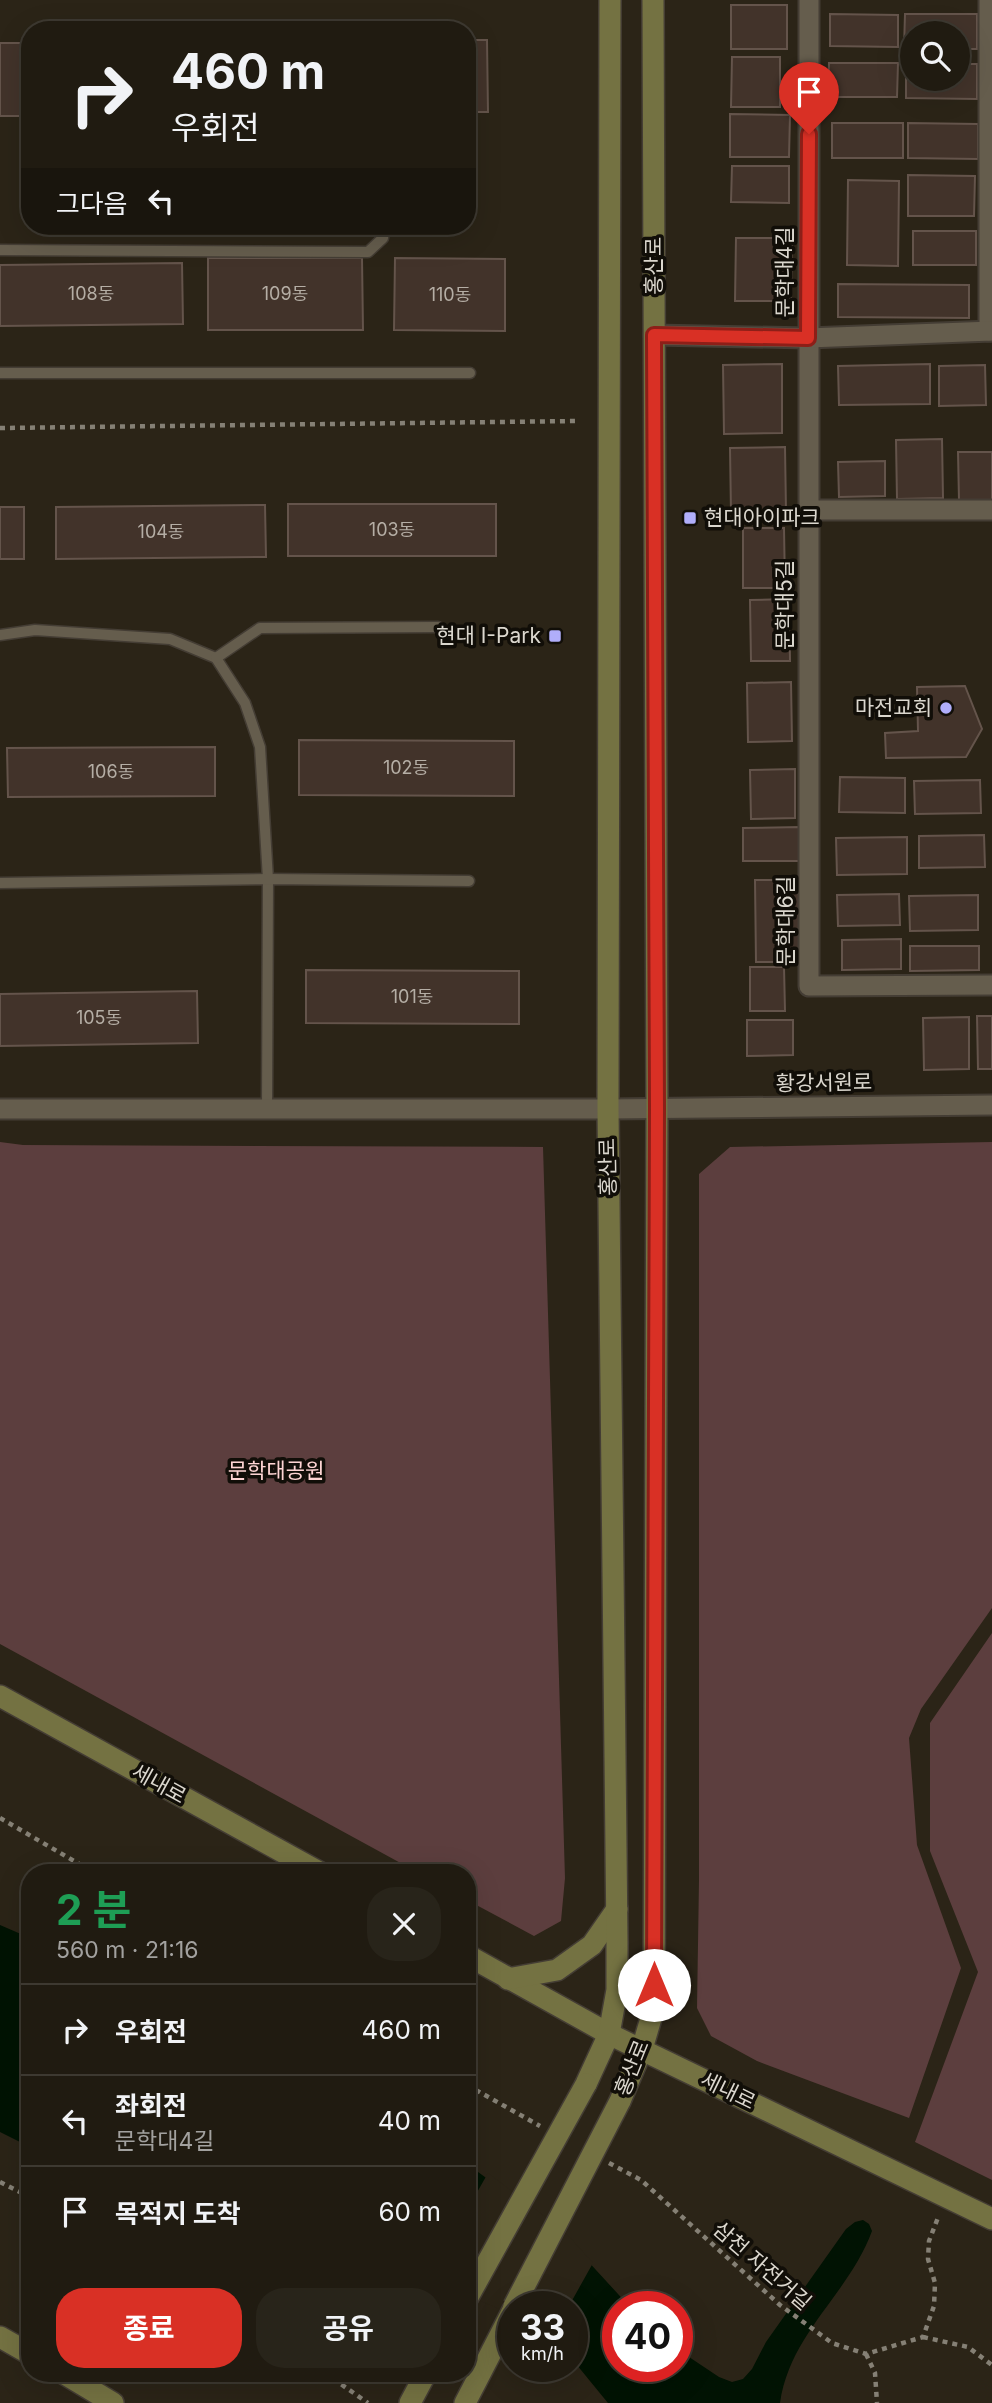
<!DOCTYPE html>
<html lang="ko">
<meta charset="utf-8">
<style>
:root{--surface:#201b11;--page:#28241a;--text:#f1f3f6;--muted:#a2a19f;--line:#3d3931;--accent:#d93025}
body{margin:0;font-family:Inter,"Noto Sans KR",sans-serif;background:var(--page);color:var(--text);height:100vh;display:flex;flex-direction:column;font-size:26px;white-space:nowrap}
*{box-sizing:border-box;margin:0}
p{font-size:23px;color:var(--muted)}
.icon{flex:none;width:38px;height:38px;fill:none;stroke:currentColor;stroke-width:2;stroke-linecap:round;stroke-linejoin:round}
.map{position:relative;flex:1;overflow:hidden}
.side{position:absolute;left:21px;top:1864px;width:455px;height:518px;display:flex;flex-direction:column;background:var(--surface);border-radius:28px;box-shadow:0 7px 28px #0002,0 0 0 2px var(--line)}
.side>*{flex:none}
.top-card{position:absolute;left:21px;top:21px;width:455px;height:214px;border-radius:28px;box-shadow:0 7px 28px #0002,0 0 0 2px var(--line);background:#201b11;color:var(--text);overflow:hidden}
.fabs{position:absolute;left:900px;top:21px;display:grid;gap:14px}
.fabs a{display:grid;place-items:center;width:70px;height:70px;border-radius:50%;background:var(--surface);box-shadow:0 7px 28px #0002,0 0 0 2px var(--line);font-size:35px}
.speed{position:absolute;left:497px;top:2291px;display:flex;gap:14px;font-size:35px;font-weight:700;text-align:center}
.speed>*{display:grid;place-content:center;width:91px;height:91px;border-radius:50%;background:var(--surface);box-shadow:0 7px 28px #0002,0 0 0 2px var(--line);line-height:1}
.speed small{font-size:18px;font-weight:400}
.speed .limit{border:10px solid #d22;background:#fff;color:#111}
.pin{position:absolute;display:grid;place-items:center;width:60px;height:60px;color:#fff;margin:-72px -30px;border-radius:50% 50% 50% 0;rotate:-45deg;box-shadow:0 0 7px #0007}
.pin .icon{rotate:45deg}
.me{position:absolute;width:77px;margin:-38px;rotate:0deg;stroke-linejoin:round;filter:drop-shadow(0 0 5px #0008)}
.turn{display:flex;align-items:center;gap:24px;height:147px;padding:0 35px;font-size:32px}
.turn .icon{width:91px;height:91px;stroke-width:2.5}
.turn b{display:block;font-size:49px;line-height:60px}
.then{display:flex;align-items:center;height:66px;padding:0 35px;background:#0003;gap:14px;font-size:26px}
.round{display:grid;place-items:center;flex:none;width:74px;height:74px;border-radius:28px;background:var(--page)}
.summary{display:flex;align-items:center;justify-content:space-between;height:119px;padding:0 35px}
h1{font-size:42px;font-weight:700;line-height:52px;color:#1e9e55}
.primary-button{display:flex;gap:14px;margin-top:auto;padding:14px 35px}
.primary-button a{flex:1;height:80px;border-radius:28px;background:var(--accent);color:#fff;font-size:28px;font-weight:700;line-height:80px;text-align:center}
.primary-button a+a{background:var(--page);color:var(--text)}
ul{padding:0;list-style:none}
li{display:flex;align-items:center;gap:21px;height:91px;padding:0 35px;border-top:2px solid var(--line)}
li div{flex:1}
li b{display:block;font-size:26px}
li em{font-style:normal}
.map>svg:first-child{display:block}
</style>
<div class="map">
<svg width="992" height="2403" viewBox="0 0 992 2403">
<rect width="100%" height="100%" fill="#2b2417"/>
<g fill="#5c3e3e">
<path d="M 0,1142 L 23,1145 L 543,1147 L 565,1878 L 561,1921 L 534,1936 L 467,1900 L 467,1872 L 417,1872 L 0,1644 Z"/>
<path d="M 992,1142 L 992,1608 L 921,1709 L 909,1738 L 917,1845 L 961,1968 L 909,2118 L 757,2061 L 711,2036 L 697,2008 L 699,1880 L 699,1174 L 730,1147 Z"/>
<path d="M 992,1633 L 992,2180 L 915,2142 L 978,1972 L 930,1851 L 930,1723 Z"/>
</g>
<g fill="#011303">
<path d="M 0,1925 L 30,1938 L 30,2147 L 0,2132 Z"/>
<path d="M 467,2164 L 563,2234 L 629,2306 L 618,2306 L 618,2366 L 677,2366 L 677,2349 L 719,2377 L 732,2382 L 743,2379 L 752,2369 L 766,2342 L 846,2229 L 855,2222 L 863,2220 L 869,2224 L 872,2231 C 849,2294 790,2333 780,2403 L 608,2403 L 572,2359 L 572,2306 L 513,2306 L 467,2291 Z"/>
</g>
<path fill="#2b2417" d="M 488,2173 L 565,2232 L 593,2263 L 569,2306 L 513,2306 L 513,2315 L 467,2295 L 467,2210 Z"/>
<g fill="#42332a" stroke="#64544b" stroke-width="2">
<rect x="731" y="5" width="56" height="44"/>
<path d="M 830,14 L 898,15 L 898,47 L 830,46 Z"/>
<path d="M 905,14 L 977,14 L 977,49 L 957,49 L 957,33 L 912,33 L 912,48 L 904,48 Z"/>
<path d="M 467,40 L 487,40 L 488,112 L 467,112 Z"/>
<rect x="0" y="43" width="30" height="73"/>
<path d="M 732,57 L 780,57 L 780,107 L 731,107 Z"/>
<path d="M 829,63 L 898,63 L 897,97 L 828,97 Z"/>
<path d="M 906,63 L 912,63 L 912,79 L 957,79 L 957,64 L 977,64 L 977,99 L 906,98 Z"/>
<path d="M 730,114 L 790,115 L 789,157 L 730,157 Z"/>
<rect x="832" y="123" width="71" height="35"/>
<path d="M 908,123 L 978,124 L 978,159 L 908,158 Z"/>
<path d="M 732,166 L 789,166 L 789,203 L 731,202 Z"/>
<path d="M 908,175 L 975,176 L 974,216 L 908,216 Z"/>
<path d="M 848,180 L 899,181 L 898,266 L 847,265 Z"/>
<rect x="913" y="231" width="63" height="34"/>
<path d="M 736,238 L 792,238 L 791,301 L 735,301 Z"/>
<path d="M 208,258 L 362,258 L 363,330 L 208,330 Z"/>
<path d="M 395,258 L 505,259 L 505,331 L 394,330 Z"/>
<path d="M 182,263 L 183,324 L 0,326 L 0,265 Z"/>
<path d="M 838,284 L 969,285 L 969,318 L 838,317 Z"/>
<path d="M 782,364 L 782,433 L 724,434 L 723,365 Z"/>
<path d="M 930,364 L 930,404 L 839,405 L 838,366 Z"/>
<path d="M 985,365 L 986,405 L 939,406 L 939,366 Z"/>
<path d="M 942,439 L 943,498 L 897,499 L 896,440 Z"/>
<path d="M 785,447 L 786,512 L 731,513 L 730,448 Z"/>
<path d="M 958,452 L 992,452 L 992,500 L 959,500 Z"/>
<path d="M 885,461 L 885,496 L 839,497 L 838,462 Z"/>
<rect x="288" y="504" width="208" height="52"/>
<path d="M 265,505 L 266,557 L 56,559 L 56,507 Z"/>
<rect x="0" y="507" width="24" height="52"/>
<path d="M 743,528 L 784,528 L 785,588 L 743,588 Z"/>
<path d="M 789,599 L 790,661 L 751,661 L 750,600 Z"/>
<path d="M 791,682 L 792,741 L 748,742 L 747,683 Z"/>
<path d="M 965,686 L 982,729 L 966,757 L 886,758 L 885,733 L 918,731 L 917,687 Z"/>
<path d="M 299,740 L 514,741 L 514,796 L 299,795 Z"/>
<path d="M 215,747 L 215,796 L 8,797 L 7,748 Z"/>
<path d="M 795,769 L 795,818 L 751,819 L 750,770 Z"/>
<path d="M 840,777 L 905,778 L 905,813 L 839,812 Z"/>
<path d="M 980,780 L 981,813 L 915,814 L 914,781 Z"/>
<path d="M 800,827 L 801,861 L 743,861 L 743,828 Z"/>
<path d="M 984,835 L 985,867 L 919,868 L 919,836 Z"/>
<path d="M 907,837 L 907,874 L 837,875 L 836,838 Z"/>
<path d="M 755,880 L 799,880 L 800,962 L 756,962 Z"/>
<path d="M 899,894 L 900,925 L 838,926 L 837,895 Z"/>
<path d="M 978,895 L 978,930 L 910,931 L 909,896 Z"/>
<path d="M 901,939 L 901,969 L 842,970 L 842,940 Z"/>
<path d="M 910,946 L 979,946 L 979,970 L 910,971 Z"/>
<path d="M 750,967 L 784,967 L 785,1011 L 750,1011 Z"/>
<path d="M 306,970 L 519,971 L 519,1024 L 306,1023 Z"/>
<path d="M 197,991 L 198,1043 L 0,1046 L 0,994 Z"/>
<path d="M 977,1016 L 992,1016 L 992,1069 L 978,1069 Z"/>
<path d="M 969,1017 L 969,1069 L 924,1070 L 923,1018 Z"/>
<path d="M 747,1020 L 793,1020 L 793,1055 L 747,1056 Z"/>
</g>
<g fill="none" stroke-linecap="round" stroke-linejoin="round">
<defs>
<g id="lane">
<path d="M 0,250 L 368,252 L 383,238 L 384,226"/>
<path d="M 0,373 L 470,373"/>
<path d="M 0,635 L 35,630 L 170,639 L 216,658 L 245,703 L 260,747 L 268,879 L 267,1109"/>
<path d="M 216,658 L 260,628 L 438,627"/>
<path d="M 0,883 L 268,879 L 469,881"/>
</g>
<g id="street">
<path d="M 809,0 L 809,986 L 992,985"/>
<path d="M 989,331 L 989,0"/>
<path d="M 654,335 L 808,338 L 992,331"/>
<path d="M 808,510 L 992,510"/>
<path d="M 0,1109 L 608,1109 L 992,1105"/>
</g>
<g id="secondary">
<path d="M 0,1696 L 319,1872"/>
<path d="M 467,1955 L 609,2034 L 992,2219"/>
<path d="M 508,1979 L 557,1970 L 592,1945 L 617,1909"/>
<path d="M 586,2084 L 609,2034 L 617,1990 L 617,1941 L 608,1109 L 610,0"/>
<path d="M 620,2101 L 642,2049 L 654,2008 L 657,1108 L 653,0"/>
<path d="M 0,2337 L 30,2354"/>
<path d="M 63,2373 L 113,2403"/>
<path d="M 410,2403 L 426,2373"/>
<path d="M 465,2403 L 513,2310"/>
</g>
</defs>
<use href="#lane" stroke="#443d34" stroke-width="13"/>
<use href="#street" stroke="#443d34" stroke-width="23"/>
<use href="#secondary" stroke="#443d34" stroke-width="24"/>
<g stroke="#858075" stroke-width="4.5" stroke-dasharray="5 5" stroke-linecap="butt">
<path d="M 0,428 L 578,421"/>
<path d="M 0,1818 L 93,1872"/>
<path d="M 467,2085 L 540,2126"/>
<path d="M 609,2163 L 641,2180 L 780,2305 L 832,2343 L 866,2354 L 923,2337 L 934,2306 L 935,2283 L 928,2259 L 929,2241 L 939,2215"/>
<path d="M 0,2182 L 30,2197"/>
<path d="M 923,2337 L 968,2347 L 992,2365"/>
<path d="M 866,2354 L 875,2373 L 877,2403"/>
<path d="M 325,2373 L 368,2403"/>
</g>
<use href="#lane" stroke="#655d4d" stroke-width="10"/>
<use href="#street" stroke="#655d4d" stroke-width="19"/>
<use href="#secondary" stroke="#747242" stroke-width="21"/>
<defs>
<g id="secondary-bridge">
<path d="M 467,2299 L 586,2084"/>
<path d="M 514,2306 L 620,2101"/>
</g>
</defs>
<use href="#secondary-bridge" stroke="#443d34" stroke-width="24" stroke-linecap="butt"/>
<use href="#secondary-bridge" stroke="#747242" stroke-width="21"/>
</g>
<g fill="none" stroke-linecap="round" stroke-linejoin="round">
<defs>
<path id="route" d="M 654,1985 L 657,1108 L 654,335 L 808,338 L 809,134"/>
</defs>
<use href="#route" stroke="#8d1f18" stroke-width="18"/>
<use href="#route" stroke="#d93025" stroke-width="12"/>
</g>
<g fill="#b0aefa" stroke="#110e08" stroke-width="2.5">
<rect x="683" y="511" width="14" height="14" rx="3.5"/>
<rect x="548" y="629" width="14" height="14" rx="3.5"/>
<circle cx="946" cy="708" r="7"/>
</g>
<g text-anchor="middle" stroke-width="7" stroke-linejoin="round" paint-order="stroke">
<g font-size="18" fill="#b5aea5">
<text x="91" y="300">108동</text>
<text x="285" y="300">109동</text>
<text x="450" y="301">110동</text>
<text x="392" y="536">103동</text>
<text x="161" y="538">104동</text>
<text x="406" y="774">102동</text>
<text x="111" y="778">106동</text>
<text x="412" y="1003">101동</text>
<text x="99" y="1024">105동</text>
</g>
<g font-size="21" fill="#dbd7ce" stroke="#110e08">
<text transform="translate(654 266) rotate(-90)" y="7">홍산로</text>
<text transform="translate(785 272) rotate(-90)" y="7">문학대4길</text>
<text transform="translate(785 605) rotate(-90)" y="7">문학대5길</text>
<text transform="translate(786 921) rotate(-90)" y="7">문학대6길</text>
<text transform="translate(824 1083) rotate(-1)" y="7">황강서원로</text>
<text transform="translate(608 1167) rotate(-91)" y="7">홍산로</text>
<text transform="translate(159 1784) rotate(29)" y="7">세내로</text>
<text transform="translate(632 2068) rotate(-68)" y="7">홍산로</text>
<text transform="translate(728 2091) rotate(26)" y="7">세내로</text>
<text transform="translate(762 2266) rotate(41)" y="7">삼천 자전거길</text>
</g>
<g font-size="21" fill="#dbd7ce" stroke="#110e08" text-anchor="end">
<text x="704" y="525" text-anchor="start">현대아이파크</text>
<text x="541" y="643">현대 I-Park</text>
<text x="932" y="715">마전교회</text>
</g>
<g font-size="21" fill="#fdd4d3" stroke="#110e08">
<text x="276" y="1478">문학대공원</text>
</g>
</g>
</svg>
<div class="fabs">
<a><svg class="icon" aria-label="search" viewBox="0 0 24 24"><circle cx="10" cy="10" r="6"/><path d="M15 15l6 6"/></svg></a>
</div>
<div class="speed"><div>33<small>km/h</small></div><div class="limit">40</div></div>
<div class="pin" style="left:809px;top:134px;background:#d93025"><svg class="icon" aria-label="arrive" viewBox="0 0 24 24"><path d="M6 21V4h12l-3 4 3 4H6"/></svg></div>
<svg class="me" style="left:654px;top:1985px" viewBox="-20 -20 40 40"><circle r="19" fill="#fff"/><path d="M0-13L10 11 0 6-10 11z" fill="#d93025"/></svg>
<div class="top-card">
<div class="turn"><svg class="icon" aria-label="right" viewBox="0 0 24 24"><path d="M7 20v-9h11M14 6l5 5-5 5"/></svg><div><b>460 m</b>우회전</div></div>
<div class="then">그다음<svg class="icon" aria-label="left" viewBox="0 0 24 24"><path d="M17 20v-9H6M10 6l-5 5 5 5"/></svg></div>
</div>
<section class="side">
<div class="summary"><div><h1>2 분</h1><p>560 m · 21:16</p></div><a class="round"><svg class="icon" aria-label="close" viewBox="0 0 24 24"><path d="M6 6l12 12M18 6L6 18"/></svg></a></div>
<ul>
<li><svg class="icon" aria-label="right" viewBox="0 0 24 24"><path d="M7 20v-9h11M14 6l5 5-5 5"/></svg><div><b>우회전</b></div><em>460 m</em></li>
<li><svg class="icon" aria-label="left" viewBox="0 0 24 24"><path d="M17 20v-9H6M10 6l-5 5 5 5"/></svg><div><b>좌회전</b><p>문학대4길</p></div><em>40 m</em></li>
<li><svg class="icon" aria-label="arrive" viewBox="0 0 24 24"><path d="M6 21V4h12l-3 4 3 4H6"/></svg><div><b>목적지 도착</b></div><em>60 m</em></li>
</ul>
<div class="primary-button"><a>종료</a><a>공유</a></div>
</section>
</div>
